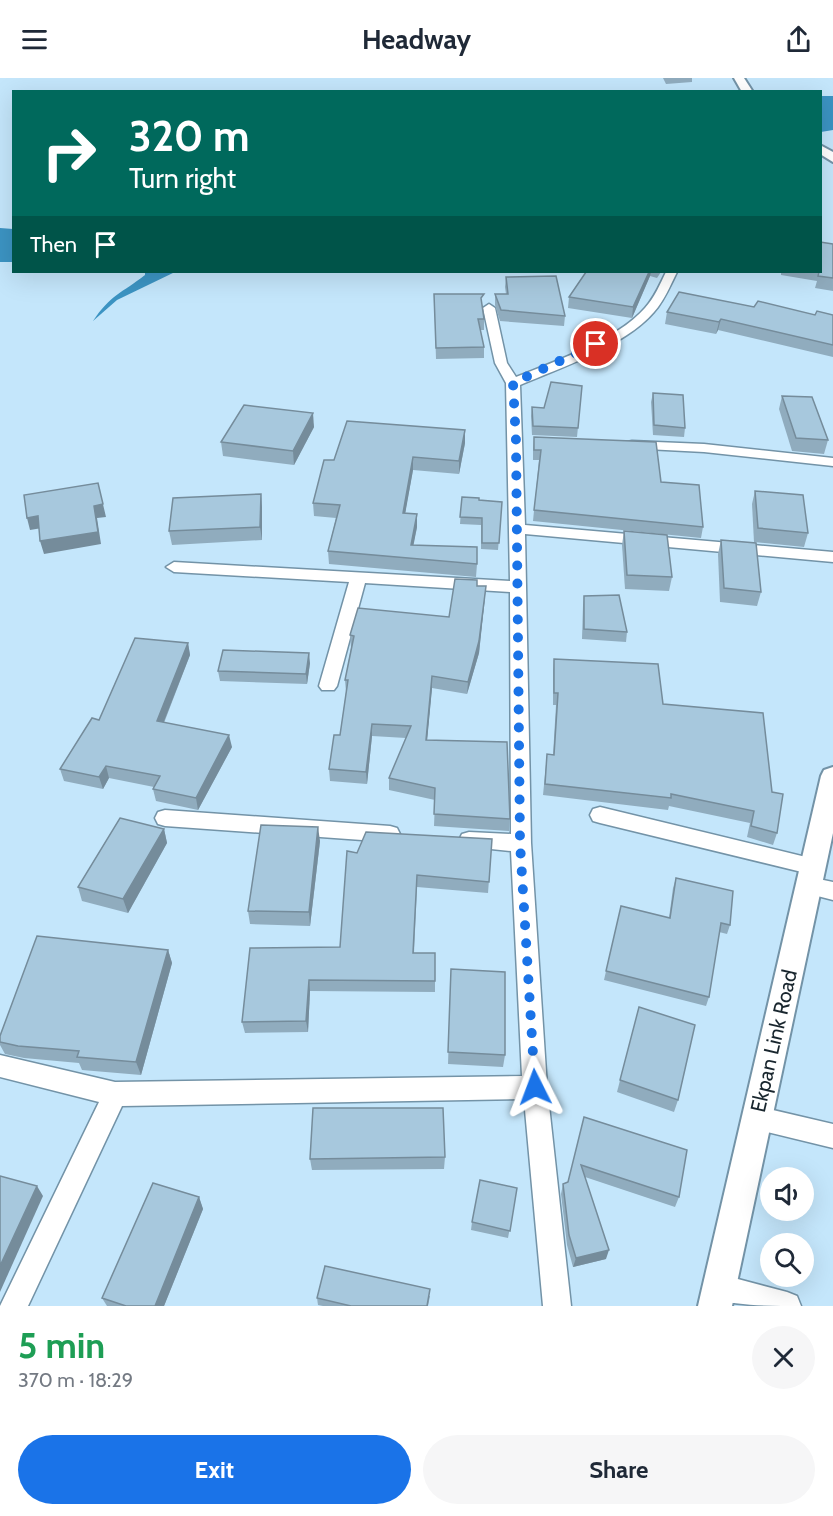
<!DOCTYPE html>
<meta charset="utf-8">
<style>
:root{--surface:#fff;--page:#f6f6f7;--text:#1f2937;--muted:#747a83;--accent:#1a73e8}
body{margin:0;font-family:Cabin,sans-serif;background:var(--page);color:var(--text);height:100vh;display:flex;flex-direction:column;font-size:22px;white-space:nowrap}
*{box-sizing:border-box;margin:0}
p{font-size:20px;color:var(--muted)}
.icon{flex:none;width:33px;height:33px;fill:none;stroke:currentColor;stroke-width:2;stroke-linecap:round;stroke-linejoin:round}
.map{position:relative;height:1228px;overflow:hidden}
.sheet{display:flex;flex-direction:column;background:var(--surface);flex:1}
.sheet>*{flex:none}
.banner{position:absolute;left:12px;top:12px;width:810px;height:183px;border-radius:0px;box-shadow:0 6px 24px #0002;background:#00695c;color:#fff;overflow:hidden}
.tools{position:absolute;left:760px;top:1089px;display:grid;gap:12px}
.tools a{display:grid;place-items:center;width:54px;height:54px;border-radius:50%;background:var(--surface);box-shadow:0 6px 24px #0002;font-size:30px}
.pin{position:absolute;display:grid;place-items:center;width:51px;height:51px;color:#fff;margin:-26px;border:3px solid #fff;border-radius:50%;box-shadow:0 2px 6px #0007}
.me{position:absolute;width:66px;margin:-33px;rotate:357deg;stroke-linejoin:round;filter:drop-shadow(0 0 4px #0008)}
.turn{display:flex;align-items:center;gap:21px;height:126px;padding:0 18px;font-size:27px}
.turn .icon{width:78px;height:78px;stroke-width:2.5}
.turn b{display:block;font-size:42px;line-height:51px}
.then{display:flex;align-items:center;height:57px;padding:0 18px;background:#0003;gap:12px;font-size:22px}
.round{display:grid;place-items:center;flex:none;width:63px;height:63px;border-radius:32px;background:var(--page)}
.overview{display:flex;align-items:center;justify-content:space-between;height:102px;padding:0 18px}
h1{font-size:36px;font-weight:700;line-height:45px;color:#1e9e55}
.primary-button{display:flex;gap:12px;margin-top:auto;padding:12px 18px}
.primary-button a{flex:1;height:69px;border-radius:36px;background:var(--accent);color:#fff;font-size:24px;font-weight:700;line-height:69px;text-align:center}
.primary-button a+a{background:var(--page);color:var(--text)}
header{display:flex;justify-content:space-between;align-items:center;height:78px;padding:0 18px;background:var(--surface);font-size:27px;font-weight:700}
.map>svg:first-child{display:block}
</style>
<header><svg class="icon" aria-label="menu" viewBox="0 0 24 24"><path d="M4 6h16M4 12h16M4 18h16"/></svg>Headway<svg class="icon" aria-label="share" viewBox="0 0 24 24"><path d="M12 15V3M7 8l5-5 5 5M5 13v7h14v-7"/></svg></header>
<div class="map">
<svg width="833" height="1228" viewBox="0 0 833 1228">
<rect width="100%" height="100%" fill="#c4e6fb"/>
<g fill="#3c94c3">
<path d="M 821,18 L 833,18 L 833,52 L 821,54 Z"/>
<path d="M 0,150 L 13,151 L 13,184 L 0,184 Z"/>
<path d="M 145,194 L 175,194 L 117,222 L 93,243 C 110,217 122,215 145,197 Z"/>
</g>
<g fill="none" stroke-linecap="round" stroke-linejoin="round">
<defs>
<g id="minor">
<path d="M 666,194 L 677,194 C 670,208 664,223 654,234 C 625,268 560,290 520,307 L 525,447 L 833,474 L 833,484 L 525,456 L 531,765 L 547,1009 L 571,1228 L 543,1228 L 524,1021 L 122,1028 L 28,1228 L 0,1228 L 99,1024 L 0,999 L 0,977 L 115,1004 L 522,998 L 511,773 L 462,768 L 459,762 L 462,756 L 469,754 L 511,756 L 510,514 L 365,505 L 337,608 L 334,612 L 322,612 L 319,608 L 349,504 L 174,494 L 166,489 L 174,484 L 510,503 L 506,305 L 495,285 L 483,230 L 489,226 L 495,230 L 507,285 L 516,299 C 556,283 617,262 645,230 C 655,219 660,206 666,194 Z"/>
<path d="M 632,363 L 704,366 L 833,380 L 833,388 L 704,374 L 627,370 L 627,364 Z"/>
<path d="M 600,729 L 814,781 L 821,783 L 824,789 L 821,795 L 814,797 L 600,745 L 593,743 L 590,737 L 593,731 Z"/>
<path d="M 165,732 L 390,748 L 397,750 L 400,756 L 397,762 L 390,764 L 165,748 L 158,746 L 155,740 L 158,734 Z"/>
<path d="M 809,799 L 833,804 L 833,822 L 802,814 L 798,808 L 802,802 Z"/>
<path d="M 756,1028 L 833,1046 L 833,1070 L 747,1049 L 744,1040 L 747,1031 Z"/>
<path d="M 719,1196 L 787,1214 L 797,1218 L 801,1228 C 770,1228 738,1228 709,1220 L 705,1210 L 709,1200 Z"/>
</g>
<g id="tertiary">
<path d="M 734,0 L 744,0 L 753,14 L 742,14 Z"/>
<path d="M 820,67 L 833,74 L 833,84 L 820,76 Z"/>
<path d="M 833,689 L 833,755 L 732,1228 L 698,1228 L 821,698 L 824,692 Z"/>
</g>
</defs>
<use href="#minor" stroke="#7393a7" stroke-width="3"/>
<use href="#tertiary" stroke="#7393a7" stroke-width="4"/>
<use href="#minor" fill="#fff" fill-rule="evenodd"/>
<use href="#tertiary" fill="#fff" fill-rule="evenodd"/>
</g>
<g fill="#90acbe">
<path d="M 663,0 L 692,0 L 692,4 L 666,6 Z"/>
<path d="M 833,166 L 833,213 L 815,210 L 817,203 L 781,197 L 781,194 L 820,194 Z"/>
<path d="M 586,194 L 661,194 L 657,200 L 650,198 L 632,240 L 568,230 L 569,219 Z"/>
<path d="M 506,199 L 565,238 L 564,248 L 500,243 L 495,227 L 495,216 L 506,216 L 505,209 Z"/>
<path d="M 434,216 L 483,227 L 482,228 L 484,241 L 484,252 L 480,252 L 484,269 L 484,280 L 436,281 Z"/>
<path d="M 754,229 L 815,237 L 833,237 L 833,279 L 718,252 L 716,256 L 665,246 L 667,234 Z"/>
<path d="M 582,308 L 577,359 L 532,357 L 531,338 L 532,329 L 544,330 Z"/>
<path d="M 653,315 L 685,350 L 684,359 L 653,357 L 651,324 Z"/>
<path d="M 782,318 L 828,362 L 824,376 L 792,373 L 779,331 Z"/>
<path d="M 314,349 L 294,387 L 223,378 L 221,364 Z"/>
<path d="M 534,359 L 661,404 L 703,449 L 701,460 L 533,443 L 539,382 L 533,382 L 533,370 Z"/>
<path d="M 465,365 L 459,396 L 413,392 L 405,435 L 417,449 L 413,467 L 477,486 L 476,499 L 329,486 L 328,473 L 336,440 L 314,438 L 313,425 L 334,382 Z"/>
<path d="M 755,413 L 808,455 L 804,469 L 754,464 L 752,426 Z"/>
<path d="M 261,416 L 262,430 L 262,462 L 172,467 L 169,453 Z"/>
<path d="M 462,419 L 479,422 L 502,424 L 498,472 L 481,471 L 481,447 L 460,446 Z"/>
<path d="M 624,453 L 672,499 L 669,513 L 625,511 L 622,467 Z"/>
<path d="M 721,462 L 761,514 L 757,528 L 720,524 L 718,476 Z"/>
<path d="M 477,508 L 485,520 L 479,575 L 467,616 L 432,610 L 427,662 L 510,741 L 509,753 L 434,748 L 435,722 L 389,712 L 389,700 L 406,660 L 372,658 L 367,706 L 330,703 L 329,691 L 340,657 L 346,614 L 345,602 L 351,570 L 350,557 L 449,539 Z"/>
<path d="M 584,518 L 627,554 L 626,564 L 582,561 L 583,527 Z"/>
<path d="M 188,565 L 190,577 L 164,645 L 232,669 L 198,732 L 156,723 L 153,711 L 154,709 L 109,700 L 103,711 L 64,703 L 60,691 L 99,642 Z"/>
<path d="M 554,581 L 663,626 L 777,755 L 773,767 L 747,759 L 750,745 L 669,728 L 668,732 L 543,717 L 547,676 L 553,677 L 556,627 L 553,627 L 553,593 Z"/>
<path d="M 310,585 L 307,606 L 220,603 L 218,593 Z"/>
<path d="M 164,751 L 167,765 L 128,835 L 82,823 L 78,809 Z"/>
<path d="M 492,761 L 488,815 L 417,809 L 414,875 L 435,875 L 435,914 L 310,913 L 308,954 L 245,955 L 242,944 L 340,869 L 357,775 Z"/>
<path d="M 320,763 L 310,848 L 250,846 L 248,833 Z"/>
<path d="M 676,800 L 730,847 L 727,856 L 719,854 L 709,919 L 706,928 L 604,902 L 621,828 L 669,840 L 673,810 Z"/>
<path d="M 168,872 L 172,885 L 141,997 L 82,992 L 79,985 L 24,980 L 5,976 L 0,967 L 0,958 Z"/>
<path d="M 451,891 L 505,977 L 503,989 L 448,986 Z"/>
<path d="M 639,929 L 678,1022 L 674,1034 L 617,1014 Z"/>
<path d="M 584,1039 L 679,1119 L 675,1129 L 585,1099 L 606,1181 L 573,1189 L 567,1167 L 561,1116 L 563,1106 L 568,1104 Z"/>
<path d="M 445,1079 L 444,1091 L 312,1092 L 310,1081 Z"/>
<path d="M 517,1110 L 508,1160 L 471,1152 L 472,1144 Z"/>
<path d="M 199,1119 L 203,1131 L 164,1228 L 107,1228 L 102,1220 Z"/>
<path d="M 430,1218 L 428,1228 L 323,1228 L 318,1227 L 317,1220 Z"/>
</g>
<g fill="#758c9b">
<path d="M 649,194 L 651,194 L 650,198 L 632,240 L 633,229 Z"/>
<path d="M 721,241 L 718,252 L 716,256 L 719,244 Z"/>
<path d="M 313,335 L 314,349 L 294,387 L 293,373 Z"/>
<path d="M 465,352 L 465,365 L 459,396 L 459,383 Z"/>
<path d="M 413,379 L 413,392 L 403,448 L 403,435 Z"/>
<path d="M 98,405 L 106,439 L 97,440 L 101,466 L 44,476 L 40,463 Z"/>
<path d="M 261,416 L 262,430 L 262,462 L 260,449 Z"/>
<path d="M 417,436 L 417,449 L 411,480 L 411,467 Z"/>
<path d="M 38,438 L 42,450 L 30,452 L 27,440 Z"/>
<path d="M 486,508 L 479,575 L 467,616 L 468,604 Z"/>
<path d="M 188,565 L 190,577 L 159,656 L 157,643 Z"/>
<path d="M 309,575 L 310,585 L 307,606 L 306,596 Z"/>
<path d="M 432,598 L 432,610 L 426,674 L 426,662 Z"/>
<path d="M 372,646 L 372,658 L 367,706 L 366,694 Z"/>
<path d="M 229,657 L 232,669 L 198,732 L 196,720 Z"/>
<path d="M 106,688 L 109,700 L 103,711 L 99,699 Z"/>
<path d="M 318,749 L 320,763 L 310,848 L 309,834 Z"/>
<path d="M 164,751 L 167,765 L 128,835 L 123,821 Z"/>
<path d="M 168,872 L 172,885 L 141,997 L 136,984 Z"/>
<path d="M 309,902 L 310,913 L 308,954 L 306,943 Z"/>
<path d="M 37,1108 L 43,1118 L 0,1214 L 0,1188 Z"/>
<path d="M 199,1119 L 203,1131 L 164,1228 L 155,1228 Z"/>
<path d="M 609,1172 L 606,1181 L 573,1189 L 576,1180 Z"/>
</g>
<g fill="#a7c8dd" stroke="#758c9b" stroke-width="1.5">
<path d="M 820,164 L 833,166 L 833,200 L 818,198 L 819,194 L 820,194 Z"/>
<path d="M 586,194 L 649,194 L 633,229 L 569,219 Z"/>
<path d="M 556,198 L 565,238 L 501,232 L 495,216 L 508,216 L 506,199 Z"/>
<path d="M 679,214 L 754,229 L 758,223 L 815,237 L 817,233 L 833,237 L 833,267 L 721,241 L 719,244 L 667,234 Z"/>
<path d="M 434,216 L 484,216 L 481,220 L 484,241 L 478,241 L 484,269 L 436,270 Z"/>
<path d="M 551,304 L 582,308 L 578,350 L 533,348 L 532,329 L 544,330 Z"/>
<path d="M 653,315 L 683,317 L 685,350 L 654,347 Z"/>
<path d="M 782,318 L 812,319 L 828,362 L 796,360 Z"/>
<path d="M 244,327 L 313,335 L 293,373 L 221,364 Z"/>
<path d="M 347,343 L 465,352 L 459,383 L 413,379 L 403,435 L 417,436 L 411,467 L 477,469 L 477,486 L 328,473 L 340,427 L 313,425 L 324,382 L 334,382 Z"/>
<path d="M 534,359 L 656,364 L 661,404 L 699,407 L 703,449 L 534,432 L 541,372 L 534,372 Z"/>
<path d="M 98,405 L 103,426 L 94,428 L 98,454 L 40,463 L 38,438 L 27,440 L 24,417 Z"/>
<path d="M 755,413 L 803,417 L 808,455 L 758,450 Z"/>
<path d="M 261,416 L 260,449 L 169,453 L 173,420 Z"/>
<path d="M 462,419 L 479,420 L 479,422 L 502,424 L 499,465 L 482,465 L 482,440 L 460,439 Z"/>
<path d="M 624,453 L 667,457 L 672,499 L 627,497 Z"/>
<path d="M 721,462 L 756,465 L 761,514 L 724,510 Z"/>
<path d="M 455,501 L 477,502 L 477,508 L 486,508 L 479,563 L 468,604 L 432,598 L 426,662 L 507,664 L 510,741 L 434,736 L 435,710 L 389,700 L 411,648 L 372,646 L 366,694 L 329,691 L 334,657 L 340,657 L 348,602 L 345,602 L 354,558 L 350,557 L 358,530 L 449,539 Z"/>
<path d="M 619,517 L 627,554 L 584,551 L 584,518 Z"/>
<path d="M 135,560 L 188,565 L 157,643 L 229,657 L 196,720 L 153,711 L 160,698 L 106,688 L 99,699 L 60,691 L 92,640 L 99,642 Z"/>
<path d="M 223,572 L 309,575 L 306,596 L 218,593 Z"/>
<path d="M 554,581 L 658,586 L 663,626 L 763,635 L 772,714 L 783,716 L 777,755 L 751,748 L 754,733 L 671,716 L 671,720 L 545,706 L 547,676 L 554,677 L 558,615 L 554,615 Z"/>
<path d="M 120,740 L 164,751 L 123,821 L 78,809 Z"/>
<path d="M 261,747 L 318,749 L 309,834 L 248,833 Z"/>
<path d="M 366,754 L 492,761 L 489,804 L 417,797 L 413,875 L 435,875 L 435,903 L 309,902 L 306,943 L 242,944 L 250,870 L 340,869 L 347,773 L 357,775 Z"/>
<path d="M 676,800 L 733,813 L 730,847 L 721,845 L 709,919 L 606,893 L 621,828 L 670,840 Z"/>
<path d="M 37,858 L 168,872 L 136,984 L 77,979 L 79,973 L 18,968 L 0,964 L 0,958 Z"/>
<path d="M 451,891 L 505,894 L 505,977 L 448,974 Z"/>
<path d="M 639,929 L 695,947 L 678,1022 L 620,1002 Z"/>
<path d="M 313,1030 L 443,1030 L 445,1079 L 310,1081 Z"/>
<path d="M 584,1039 L 687,1072 L 679,1119 L 581,1087 L 609,1172 L 576,1180 L 569,1157 L 563,1106 L 568,1104 Z"/>
<path d="M 0,1098 L 37,1108 L 0,1188 Z"/>
<path d="M 480,1102 L 517,1110 L 510,1153 L 472,1144 Z"/>
<path d="M 153,1105 L 199,1119 L 155,1228 L 126,1228 L 102,1220 Z"/>
<path d="M 325,1188 L 430,1211 L 427,1228 L 351,1228 L 317,1220 Z"/>
</g>
<g fill="none" stroke-linecap="round" stroke-linejoin="round">
<path stroke="#1a73e8" stroke-width="10" stroke-dasharray="0 18" d="M 535,1009 L 520,765 L 516,363 L 513,305 L 596,266"/>
</g>
<g text-anchor="middle" stroke-width="4.5" stroke-linejoin="round" paint-order="stroke">
<g font-size="21" fill="#19262e" stroke="#fff">
<text transform="translate(774 963) rotate(-77)" y="7">Ekpan Link Road</text>
</g>
</g>
</svg>
<div class="tools">
<a><svg class="icon" aria-label="sound" viewBox="0 0 24 24"><path d="M4 9h4l5-4v14l-5-4H4zM17 9q2 3 0 6"/></svg></a>
<a><svg class="icon" aria-label="search" viewBox="0 0 24 24"><circle cx="10" cy="10" r="6"/><path d="M15 15l6 6"/></svg></a>
</div>
<div class="pin" style="left:596px;top:266px;background:#d93025"><svg class="icon" aria-label="arrive" viewBox="0 0 24 24"><path d="M6 21V4h12l-3 4 3 4H6"/></svg></div>
<svg class="me" style="left:535px;top:1009px" viewBox="-20 -20 40 40"><path d="M0-17L14 15 0 8-14 15z" fill="#1a73e8" stroke="#fff" stroke-width="4"/></svg>
<div class="banner">
<div class="turn"><svg class="icon" aria-label="right" viewBox="0 0 24 24"><path d="M7 20v-9h11M14 6l5 5-5 5"/></svg><div><b>320 m</b>Turn right</div></div>
<div class="then">Then<svg class="icon" aria-label="arrive" viewBox="0 0 24 24"><path d="M6 21V4h12l-3 4 3 4H6"/></svg></div>
</div>
</div>
<section class="sheet">
<div class="overview"><div><h1>5 min</h1><p>370 m · 18:29</p></div><a class="round"><svg class="icon" aria-label="close" viewBox="0 0 24 24"><path d="M6 6l12 12M18 6L6 18"/></svg></a></div>
<div class="primary-button"><a>Exit</a><a>Share</a></div>
</section>
